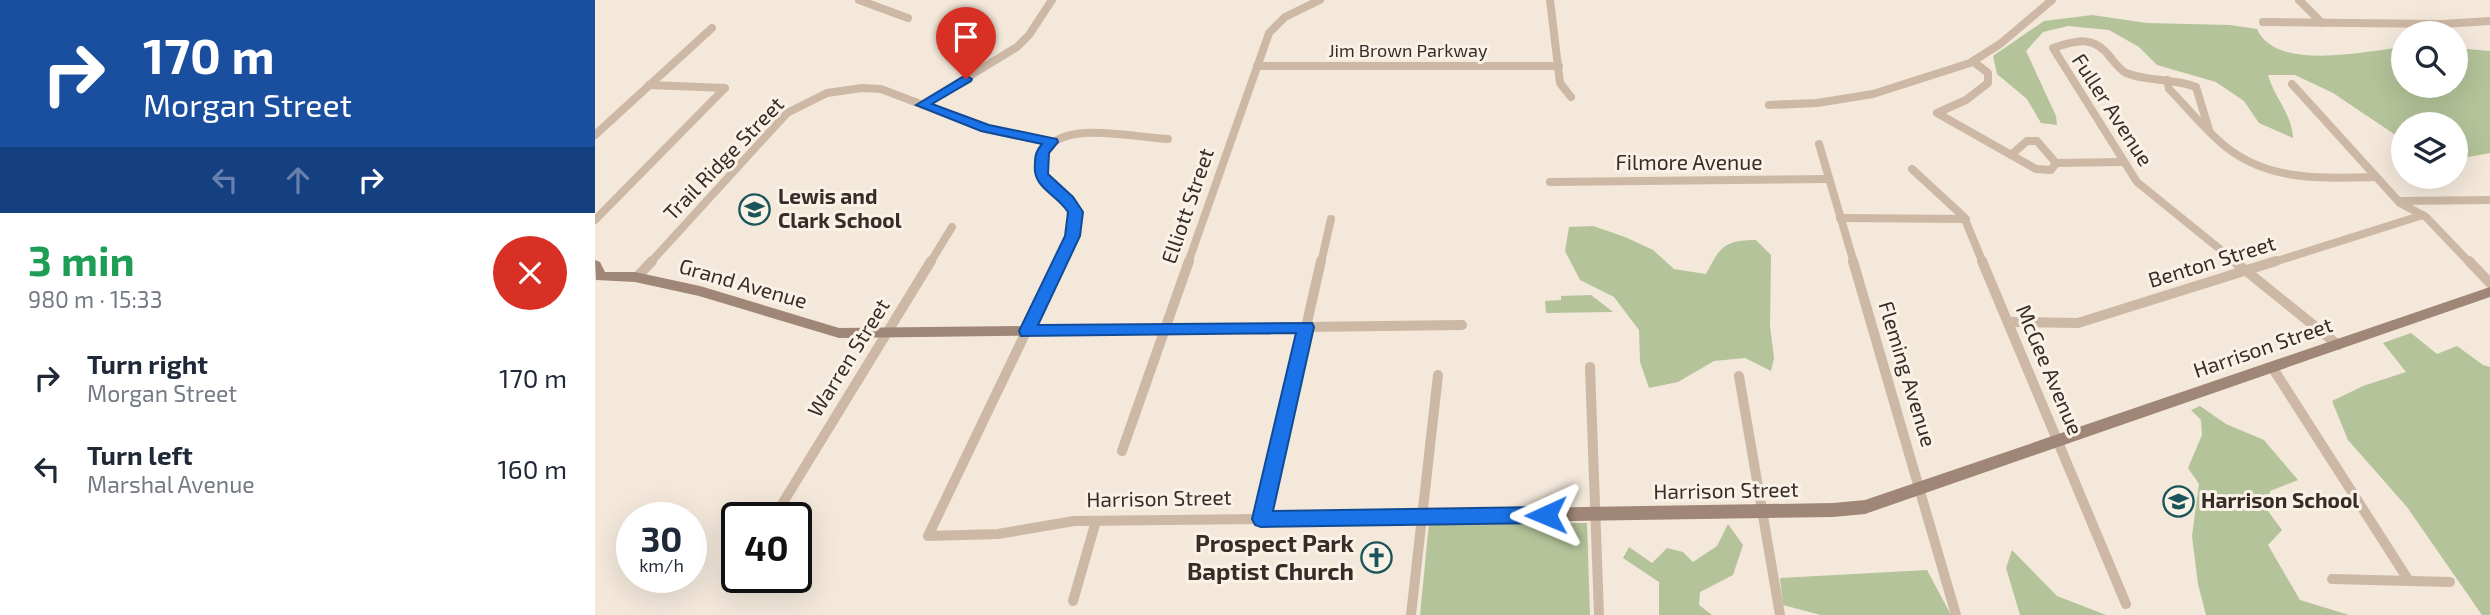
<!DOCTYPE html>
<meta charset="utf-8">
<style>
:root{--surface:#fff;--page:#f6f6f7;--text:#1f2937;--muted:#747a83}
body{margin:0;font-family:"Exo 2",sans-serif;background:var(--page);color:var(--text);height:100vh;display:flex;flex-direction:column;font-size:26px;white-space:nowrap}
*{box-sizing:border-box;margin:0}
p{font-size:23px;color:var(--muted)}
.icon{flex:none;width:38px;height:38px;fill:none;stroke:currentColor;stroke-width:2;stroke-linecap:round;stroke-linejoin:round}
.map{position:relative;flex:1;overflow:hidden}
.panel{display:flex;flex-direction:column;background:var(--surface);width:595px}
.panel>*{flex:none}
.top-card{background:#1a4fa0;color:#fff;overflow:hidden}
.controls{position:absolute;left:1796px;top:21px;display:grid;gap:14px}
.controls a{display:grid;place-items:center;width:77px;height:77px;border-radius:50%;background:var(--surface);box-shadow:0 7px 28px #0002;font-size:35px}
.speed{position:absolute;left:21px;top:502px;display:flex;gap:14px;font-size:35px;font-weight:700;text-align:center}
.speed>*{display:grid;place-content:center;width:91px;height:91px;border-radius:50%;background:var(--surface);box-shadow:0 7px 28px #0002;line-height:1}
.speed small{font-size:18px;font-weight:400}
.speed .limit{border:4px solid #111;border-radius:10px;background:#fff;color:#111}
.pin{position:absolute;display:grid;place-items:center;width:60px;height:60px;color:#fff;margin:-72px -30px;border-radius:50% 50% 50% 0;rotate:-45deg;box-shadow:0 0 7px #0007}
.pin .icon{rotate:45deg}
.me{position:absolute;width:77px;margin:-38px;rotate:269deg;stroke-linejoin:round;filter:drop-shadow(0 0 5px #0008)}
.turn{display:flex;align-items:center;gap:24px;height:147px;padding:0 28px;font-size:32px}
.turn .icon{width:91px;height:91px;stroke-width:2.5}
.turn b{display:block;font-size:49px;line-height:60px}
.lanes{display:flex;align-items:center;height:66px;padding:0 28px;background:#0003;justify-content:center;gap:35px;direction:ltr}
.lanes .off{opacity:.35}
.round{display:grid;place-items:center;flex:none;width:74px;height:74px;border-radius:37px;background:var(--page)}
.summary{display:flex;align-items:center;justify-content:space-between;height:119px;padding:0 28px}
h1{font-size:42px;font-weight:700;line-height:52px;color:#1e9e55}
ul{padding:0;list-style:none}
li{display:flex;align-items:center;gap:21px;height:91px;padding:0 28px}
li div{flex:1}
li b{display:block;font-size:26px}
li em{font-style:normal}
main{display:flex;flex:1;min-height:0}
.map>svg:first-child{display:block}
</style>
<main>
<section class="panel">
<div class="top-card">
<div class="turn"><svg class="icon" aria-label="right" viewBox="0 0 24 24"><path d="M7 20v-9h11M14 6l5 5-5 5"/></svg><div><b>170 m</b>Morgan Street</div></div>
<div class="lanes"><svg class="icon off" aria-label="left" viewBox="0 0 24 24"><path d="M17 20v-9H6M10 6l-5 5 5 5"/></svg><svg class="icon off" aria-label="ahead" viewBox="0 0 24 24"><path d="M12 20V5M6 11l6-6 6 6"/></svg><svg class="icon" aria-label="right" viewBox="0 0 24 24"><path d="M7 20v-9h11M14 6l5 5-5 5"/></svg></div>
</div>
<div class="summary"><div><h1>3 min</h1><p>980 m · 15:33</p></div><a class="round" style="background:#d93025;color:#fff"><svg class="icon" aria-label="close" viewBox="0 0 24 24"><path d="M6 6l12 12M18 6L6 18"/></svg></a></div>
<ul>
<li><svg class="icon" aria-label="right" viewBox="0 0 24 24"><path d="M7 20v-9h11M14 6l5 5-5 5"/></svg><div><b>Turn right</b><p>Morgan Street</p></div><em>170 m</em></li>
<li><svg class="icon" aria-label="left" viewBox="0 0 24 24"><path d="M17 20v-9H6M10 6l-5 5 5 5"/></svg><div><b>Turn left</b><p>Marshal Avenue</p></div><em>160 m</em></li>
</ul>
</section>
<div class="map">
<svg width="1895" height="615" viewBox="0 0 1895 615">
<rect width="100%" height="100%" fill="#f3e8da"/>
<g fill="#b4c399">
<path d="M 1497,15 L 1552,23 L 1635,25 L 1662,29 C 1680,72 1772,51 1808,47 L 1808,86 L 1860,86 L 1860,48 L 1895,51 L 1895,153 L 1868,158 L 1860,157 L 1860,124 L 1808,124 L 1808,140 L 1738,93 L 1700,75 L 1673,75 C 1679,97 1697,114 1698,138 L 1664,123 L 1649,101 L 1621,82 L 1562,65 L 1544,47 L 1514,30 L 1473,26 L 1448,32 L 1431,51 L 1461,116 L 1462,125 L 1446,123 L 1432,99 L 1402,74 L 1398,56 L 1449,21 Z"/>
<path d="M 998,226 L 1030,237 L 1058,250 L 1079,269 L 1111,274 C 1125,247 1129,240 1161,240 L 1176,255 L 1175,326 L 1179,358 L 1176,371 L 1150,358 L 1119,361 L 1083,382 L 1054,388 L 1045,362 L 1044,330 L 1019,297 L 985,280 L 970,251 L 974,227 Z"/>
<path d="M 996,295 L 1018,312 L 951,313 L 950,301 L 966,300 L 966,296 Z"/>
<path d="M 1816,333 L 1842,354 L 1862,346 L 1888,365 L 1895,367 L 1895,615 L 1887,615 L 1812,507 L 1753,440 L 1737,401 L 1768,386 L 1811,372 L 1788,343 Z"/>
<path d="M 1605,406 L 1631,424 L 1669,440 L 1703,480 L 1675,491 L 1673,511 L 1687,530 L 1673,545 L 1705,600 L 1754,615 L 1611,615 L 1603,584 L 1597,536 L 1604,484 L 1593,468 L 1607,435 L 1606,420 L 1596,410 Z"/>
<path d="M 834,523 L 992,523 L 995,615 L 825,615 Z"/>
<path d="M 1133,524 L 1148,545 L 1138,575 L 1105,592 L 1104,605 L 1117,615 L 1064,615 L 1064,582 L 1028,558 L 1034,547 L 1057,563 L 1072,548 L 1088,552 L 1098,562 L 1122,546 Z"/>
<path d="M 1417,550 L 1462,596 L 1511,615 L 1425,615 L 1411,568 Z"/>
<path d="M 1332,570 L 1356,615 L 1226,615 L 1188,605 L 1185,578 Z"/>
</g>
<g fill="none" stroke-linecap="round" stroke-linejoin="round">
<g stroke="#ccb8a5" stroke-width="8">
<path d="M 264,0 L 313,18"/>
<path d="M 955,0 L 965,83 L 976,97"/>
<path d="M 1704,0 L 1727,23"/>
<path d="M 1668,22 L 1847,24 L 1895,21"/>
<path d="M 1379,62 L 1393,73 L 1393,83 L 1371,100 L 1342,113 L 1441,169 L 1456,170 L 1461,163"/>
<path d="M 662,66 L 964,66"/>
<path d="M 1572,80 L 1574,89 C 1593,108 1610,130 1631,147 C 1675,182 1728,178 1781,177"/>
<path d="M 1697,84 L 1805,203 L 1831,217 L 1875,263"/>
<path d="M 327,105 L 422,47 L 434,35 L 457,0"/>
<path d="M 1174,105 L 1222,103 L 1278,94 L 1375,63 L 1405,44 L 1457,0"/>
<path d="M 1614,130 L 1601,87 C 1579,78 1553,82 1531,73 C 1525,70 1520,63 1516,58 C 1499,35 1482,40 1458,48 L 1542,182 L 1642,263"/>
<path d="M 0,135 L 117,28"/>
<path d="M 1224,144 L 1259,263"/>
<path d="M 1416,155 L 1432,141 L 1442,141 L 1461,163"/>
<path d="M 1461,163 L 1527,162"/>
<path d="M 1317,169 L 1369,217 L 1388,263"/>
<path d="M 955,182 L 1234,179"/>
<path d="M 1805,201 L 1895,200"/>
<path d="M 1245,218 L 1371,219"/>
<path d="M 0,220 L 130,88 L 54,85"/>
<path d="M 55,263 L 192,113 L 232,93 L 267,88 L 286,89 L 391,129 L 457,142"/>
<path d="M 335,263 L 357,227"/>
<path d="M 464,263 L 477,236 L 481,212 C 472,198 453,193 447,178 C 443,169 444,159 449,152 C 469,119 540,138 573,139"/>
<path d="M 593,263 L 674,33 L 690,17 L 725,0"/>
<path d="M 726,263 L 736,219"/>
<path d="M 1676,263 L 1828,215"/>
</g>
<g stroke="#ccb8a5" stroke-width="10">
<path d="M 465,261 L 333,536 L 403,534 L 479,521 L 666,519"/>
<path d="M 726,261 L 711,327 L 867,325"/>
<path d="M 1258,261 L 1361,615"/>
<path d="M 1387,261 L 1531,604"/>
<path d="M 1639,261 L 1743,345"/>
<path d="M 1874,261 L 1895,283"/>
<path d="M 42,277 L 57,261"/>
<path d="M 1413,322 L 1483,323 L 1681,261"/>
<path d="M 995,367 L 1004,615"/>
<path d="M 1677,367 L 1814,581"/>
<path d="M 1144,376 L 1185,615"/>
<path d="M 527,451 L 594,261"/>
<path d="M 184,509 L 336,261"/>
<path d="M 1737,579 L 1855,582"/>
<path d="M 478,601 L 501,521"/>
<path d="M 816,615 L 843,375"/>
</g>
<path fill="#9f8676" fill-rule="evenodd" d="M 0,260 L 5,262 L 10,272 L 40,272 L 105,286 L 244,328 L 716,323 L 718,327 L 676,512 L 1238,503 L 1270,500 L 1895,287 L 1895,297 L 1270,514 L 1238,517 L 666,526 L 660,524 L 658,519 L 703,332 L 244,338 L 104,296 L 40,282 L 1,280 Z"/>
</g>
<path fill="#1a73e8" stroke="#114b97" stroke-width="2" d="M 371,75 L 377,79 L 376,81 L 337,104 L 394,125 L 462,139 L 463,142 L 454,153 L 453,174 L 478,197 L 488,212 L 485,236 L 443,325 L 717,323 L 719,327 L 678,511 L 951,507 L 958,509 L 960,515 L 958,520 L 951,523 L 666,527 L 660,525 L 657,519 L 701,333 L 426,336 L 424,331 L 470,236 L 473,212 C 462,194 437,188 440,164 C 440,155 441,151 447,144 L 386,131 L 321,105 Z"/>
<defs>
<symbol id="school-ring" viewBox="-11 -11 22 22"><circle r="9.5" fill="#faf2e6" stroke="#1a555b" stroke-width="1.5"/><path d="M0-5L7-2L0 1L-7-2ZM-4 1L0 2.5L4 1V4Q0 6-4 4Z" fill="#1a555b"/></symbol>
<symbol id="church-ring" viewBox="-11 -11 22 22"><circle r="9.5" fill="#faf2e6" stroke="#1a555b" stroke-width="1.5"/><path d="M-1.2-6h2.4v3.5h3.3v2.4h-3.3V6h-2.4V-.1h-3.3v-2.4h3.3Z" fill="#1a555b"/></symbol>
</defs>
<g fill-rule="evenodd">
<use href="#school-ring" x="142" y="192" width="35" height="35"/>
<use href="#school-ring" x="1566" y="484" width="35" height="35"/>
<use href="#church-ring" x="764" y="540" width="35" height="35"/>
</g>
<g text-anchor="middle" stroke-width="6" stroke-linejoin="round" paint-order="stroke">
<g font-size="18" fill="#372c27" stroke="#faf2e6">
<text x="813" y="57">Jim Brown Parkway</text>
</g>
<g font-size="21" fill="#372c27" stroke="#faf2e6">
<text transform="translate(1517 110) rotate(57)" y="7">Fuller Avenue</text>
<text transform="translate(129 159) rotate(-46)" y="7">Trail Ridge Street</text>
<text x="1094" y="170">Filmore Avenue</text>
<text transform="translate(593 206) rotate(-71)" y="7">Elliott Street</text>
<text transform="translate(1617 262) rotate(-17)" y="7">Benton Street</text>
<text transform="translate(148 284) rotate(16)" y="7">Grand Avenue</text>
<text transform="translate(1668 348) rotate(-19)" y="7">Harrison Street</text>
<text transform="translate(254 358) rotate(-58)" y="7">Warren Street</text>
<text transform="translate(1454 370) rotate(67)" y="7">McGee Avenue</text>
<text transform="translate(1312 374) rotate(73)" y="7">Fleming Avenue</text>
<text transform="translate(1131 491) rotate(-1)" y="7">Harrison Street</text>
<text transform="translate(564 499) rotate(-1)" y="7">Harrison Street</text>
</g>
<g font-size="21" font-weight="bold" fill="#372c27" stroke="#faf2e6" text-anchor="start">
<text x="183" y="204">Lewis and<tspan x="183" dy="24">Clark School</tspan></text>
<text x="1606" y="508">Harrison School</text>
</g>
<g font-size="24" font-weight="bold" fill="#372c27" stroke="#faf2e6" text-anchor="end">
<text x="759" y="552">Prospect Park<tspan x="759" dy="28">Baptist Church</tspan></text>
</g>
</g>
</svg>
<div class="controls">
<a><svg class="icon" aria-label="search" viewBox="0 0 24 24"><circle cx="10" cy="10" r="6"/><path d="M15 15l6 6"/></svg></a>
<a><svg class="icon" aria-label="layers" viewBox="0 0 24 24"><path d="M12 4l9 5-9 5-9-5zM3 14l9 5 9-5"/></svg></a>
</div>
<div class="speed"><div>30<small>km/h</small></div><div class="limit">40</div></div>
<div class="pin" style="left:371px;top:79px;background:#d93025"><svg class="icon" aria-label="arrive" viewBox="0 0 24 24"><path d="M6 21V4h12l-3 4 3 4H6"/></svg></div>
<svg class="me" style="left:951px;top:515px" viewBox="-20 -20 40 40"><path d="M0-17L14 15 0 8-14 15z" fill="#1a73e8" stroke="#fff" stroke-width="4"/></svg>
</div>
</main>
